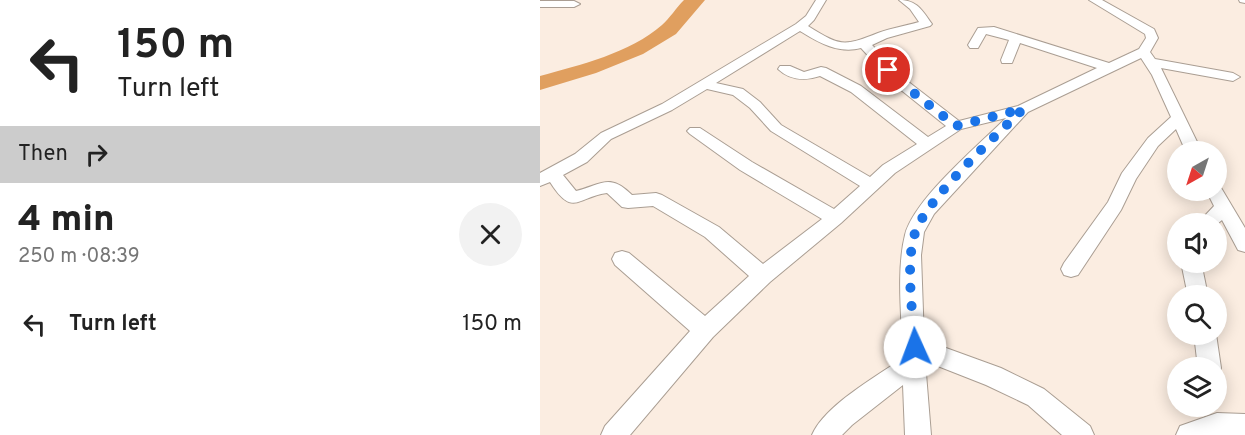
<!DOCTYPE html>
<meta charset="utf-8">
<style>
:root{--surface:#fff;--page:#f2f2f2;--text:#222;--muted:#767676}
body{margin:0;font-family:Overpass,sans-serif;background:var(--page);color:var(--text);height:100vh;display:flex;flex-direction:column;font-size:22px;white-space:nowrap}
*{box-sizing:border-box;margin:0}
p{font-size:20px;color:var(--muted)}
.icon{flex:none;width:33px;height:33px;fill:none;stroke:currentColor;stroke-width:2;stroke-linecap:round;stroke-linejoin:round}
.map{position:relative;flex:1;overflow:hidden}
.drawer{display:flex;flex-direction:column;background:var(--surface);width:540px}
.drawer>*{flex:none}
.banner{background:#fff;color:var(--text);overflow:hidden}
.needle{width:39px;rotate:219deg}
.buttons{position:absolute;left:627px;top:141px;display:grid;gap:12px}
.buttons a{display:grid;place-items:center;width:60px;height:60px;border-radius:50%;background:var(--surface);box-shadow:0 3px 15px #0003;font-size:30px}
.pin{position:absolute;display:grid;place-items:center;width:51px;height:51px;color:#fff;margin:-26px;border:3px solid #fff;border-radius:50%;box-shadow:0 2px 6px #0007}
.me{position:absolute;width:66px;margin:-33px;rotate:358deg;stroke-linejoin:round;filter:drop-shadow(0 0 4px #0008)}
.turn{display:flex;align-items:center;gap:21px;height:126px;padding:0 18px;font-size:27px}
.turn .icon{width:78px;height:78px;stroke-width:2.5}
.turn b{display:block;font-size:42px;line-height:51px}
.then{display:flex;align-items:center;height:57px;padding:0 18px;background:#0003;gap:12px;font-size:22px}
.round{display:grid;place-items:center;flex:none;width:63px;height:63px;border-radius:32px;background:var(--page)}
.head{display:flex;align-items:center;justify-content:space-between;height:102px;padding:0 18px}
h1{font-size:36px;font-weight:800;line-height:45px}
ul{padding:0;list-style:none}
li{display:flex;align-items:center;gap:18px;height:78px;padding:0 18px}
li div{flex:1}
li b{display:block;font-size:22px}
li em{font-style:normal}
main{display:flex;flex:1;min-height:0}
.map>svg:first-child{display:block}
</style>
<main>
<section class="drawer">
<div class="banner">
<div class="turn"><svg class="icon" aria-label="left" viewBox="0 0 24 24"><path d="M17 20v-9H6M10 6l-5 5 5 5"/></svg><div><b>150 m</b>Turn left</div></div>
<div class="then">Then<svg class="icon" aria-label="right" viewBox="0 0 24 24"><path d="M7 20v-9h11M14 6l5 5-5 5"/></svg></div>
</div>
<div class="head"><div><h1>4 min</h1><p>250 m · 08:39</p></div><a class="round"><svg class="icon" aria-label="close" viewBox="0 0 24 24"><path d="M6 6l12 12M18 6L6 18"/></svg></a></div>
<ul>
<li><svg class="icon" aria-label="left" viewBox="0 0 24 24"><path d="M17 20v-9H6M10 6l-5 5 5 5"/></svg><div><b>Turn left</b></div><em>150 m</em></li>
</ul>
</section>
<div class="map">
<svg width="705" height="435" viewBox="0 0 705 435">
<rect width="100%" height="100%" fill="#fbede1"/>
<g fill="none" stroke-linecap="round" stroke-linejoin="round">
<path fill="#e09f5f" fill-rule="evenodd" d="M 144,0 L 165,0 L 136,34 L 103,54 L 56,73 L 0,90 L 0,76 C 40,65 90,53 122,25 C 130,18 136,8 144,0 Z"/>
<defs>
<g id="minor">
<path d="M 276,0 L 286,0 L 274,20 L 268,26 C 300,46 303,47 338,33 C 351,28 365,26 379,22 L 370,9 L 359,0 C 377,0 382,10 392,24 L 390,26 L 347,38 L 332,45 L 366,80 L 419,121 L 478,106 L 557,68 L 480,43 L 472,63 L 462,63 L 461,60 L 469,40 L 446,34 L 438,48 L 430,48 L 428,45 L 438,28 L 454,27 L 569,63 L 599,49 L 606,38 L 605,34 L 549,0 L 562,0 L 614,29 L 618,38 L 610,52 L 615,59 L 693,73 L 700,77 L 693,81 L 621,68 L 662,152 L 646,152 L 636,129 L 618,146 L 596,179 L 581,210 L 538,275 L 531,277 L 524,275 L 521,269 L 524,263 L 568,202 L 582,173 L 608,138 L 631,117 L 612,75 L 601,58 L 488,112 L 394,214 L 384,232 L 381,255 L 384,340 L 461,368 L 504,389 L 550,426 L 554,435 L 522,435 L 488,405 L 446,385 L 385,361 L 391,435 L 365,435 L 363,385 L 312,425 L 302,435 L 272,435 C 285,405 336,377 363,358 C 362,320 356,271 365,235 C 374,199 439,145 466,118 L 421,129 L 355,173 L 301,223 L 230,282 L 173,337 L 90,435 L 61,435 L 65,426 L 150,331 L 75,265 L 72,259 L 75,253 L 82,251 L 89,253 L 165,316 L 209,276 L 165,237 L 113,206 L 88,208 L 82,207 L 67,193 C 37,197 33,218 10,182 L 0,186 L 0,173 L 35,154 L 61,133 L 122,104 L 256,24 L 266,16 ZM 260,31 C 279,43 299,54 321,48 L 356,86 L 406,126 L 388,137 L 321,86 L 286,68 L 281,67 L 264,72 L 250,66 L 240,66 L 238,69 C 251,81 265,81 280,76 L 311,92 L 377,144 L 343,165 L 330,177 L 241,125 L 220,102 L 203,89 L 176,83 ZM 167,89 L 193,95 L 210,108 L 231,131 L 320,186 L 294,209 L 212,162 L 160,128 L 150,128 L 147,131 L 150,134 L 200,170 L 282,219 L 223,264 L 179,227 L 122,195 L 116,193 L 92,195 C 69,172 61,185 36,191 L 23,175 L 47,162 L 71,139 L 132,110 Z"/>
<path d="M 699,0 L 705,0 L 705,3 L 700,2 Z"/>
<path d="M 0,1 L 34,1 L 40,4 L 34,7 L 0,7 Z"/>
<path d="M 676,185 L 680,186 L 705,228 L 705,252 L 698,250 L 682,220 L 676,225 L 657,224 L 674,206 L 666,190 L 676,190 Z"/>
<path d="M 641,262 L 661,262 L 668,296 L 648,296 Z"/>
<path d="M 654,334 L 676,334 L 681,368 L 678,376 L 676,368 L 658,368 Z"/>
<path d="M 677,413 L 705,414 L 705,435 L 636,435 L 640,426 Z"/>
</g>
</defs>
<use href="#minor" stroke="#aa9e93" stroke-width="2"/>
<use href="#minor" fill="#fff" fill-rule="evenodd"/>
</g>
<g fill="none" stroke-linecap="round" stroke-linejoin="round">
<path stroke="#1a73e8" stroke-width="10" stroke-dasharray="0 18" d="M 348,70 L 361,83 L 416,126 L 483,109 C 455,137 387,198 375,233 C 365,263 373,315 375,347"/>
</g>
</svg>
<div class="buttons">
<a><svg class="needle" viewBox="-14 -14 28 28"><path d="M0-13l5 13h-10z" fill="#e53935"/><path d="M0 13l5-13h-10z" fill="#767676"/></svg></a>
<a><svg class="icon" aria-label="sound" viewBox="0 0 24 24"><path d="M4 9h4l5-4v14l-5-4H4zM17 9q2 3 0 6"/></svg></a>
<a><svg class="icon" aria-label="search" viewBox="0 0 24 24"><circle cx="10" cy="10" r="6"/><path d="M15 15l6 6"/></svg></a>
<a><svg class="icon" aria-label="layers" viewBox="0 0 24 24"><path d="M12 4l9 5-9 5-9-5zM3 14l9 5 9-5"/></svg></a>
</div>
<div class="pin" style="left:348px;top:70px;background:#d93025"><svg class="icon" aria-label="arrive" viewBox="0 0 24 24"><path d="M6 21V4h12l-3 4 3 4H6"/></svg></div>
<svg class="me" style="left:375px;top:347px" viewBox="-20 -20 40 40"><circle r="19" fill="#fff"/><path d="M0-13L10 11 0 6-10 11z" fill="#1a73e8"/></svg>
</div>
</main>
